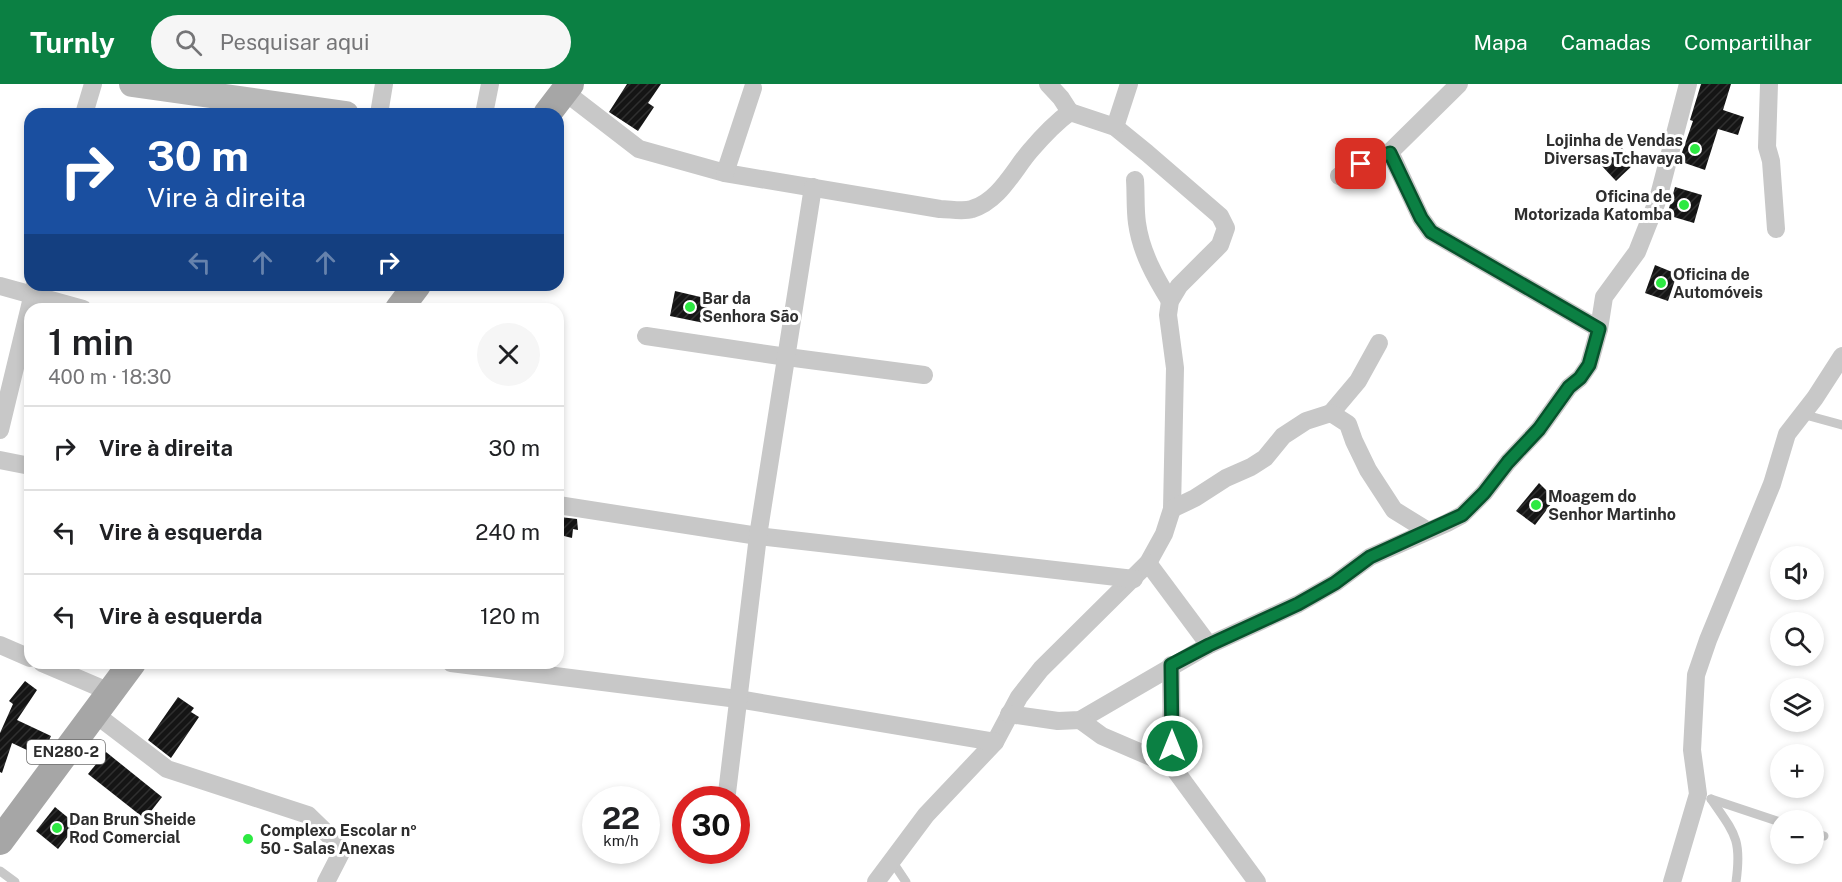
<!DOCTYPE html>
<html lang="pt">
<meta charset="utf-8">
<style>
:root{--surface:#fff;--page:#f6f6f6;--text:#202124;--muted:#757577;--line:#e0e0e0;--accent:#0b8043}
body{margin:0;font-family:"Public Sans",sans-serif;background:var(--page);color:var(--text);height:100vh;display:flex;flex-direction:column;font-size:22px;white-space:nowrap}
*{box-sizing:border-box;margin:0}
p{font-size:20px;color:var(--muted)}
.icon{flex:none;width:33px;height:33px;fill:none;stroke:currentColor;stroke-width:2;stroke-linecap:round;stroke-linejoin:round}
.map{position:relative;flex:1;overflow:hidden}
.sheet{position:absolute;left:24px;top:219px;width:540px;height:366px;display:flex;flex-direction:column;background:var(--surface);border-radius:18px;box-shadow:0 3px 9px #0003}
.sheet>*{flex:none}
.hud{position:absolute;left:24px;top:24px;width:540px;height:183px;border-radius:18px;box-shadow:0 3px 9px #0003;background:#1a4fa0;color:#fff;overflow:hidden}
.fabs{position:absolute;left:1770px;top:462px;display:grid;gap:12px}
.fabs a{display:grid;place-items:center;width:54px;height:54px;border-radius:50%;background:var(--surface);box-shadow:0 3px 9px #0003;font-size:30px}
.speed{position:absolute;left:582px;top:702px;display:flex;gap:12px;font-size:30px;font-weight:700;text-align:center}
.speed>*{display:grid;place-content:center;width:78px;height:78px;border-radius:50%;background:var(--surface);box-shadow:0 3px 9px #0003;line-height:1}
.speed small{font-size:15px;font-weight:400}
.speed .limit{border:9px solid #d22;background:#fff;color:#111}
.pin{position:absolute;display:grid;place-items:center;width:51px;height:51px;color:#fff;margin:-26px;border-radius:12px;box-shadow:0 3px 9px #0006}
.me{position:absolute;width:66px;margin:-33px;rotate:0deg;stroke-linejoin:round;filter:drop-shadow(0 0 4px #0008)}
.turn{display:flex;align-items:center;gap:21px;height:126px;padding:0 24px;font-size:27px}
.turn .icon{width:78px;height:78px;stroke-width:2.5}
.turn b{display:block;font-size:42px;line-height:51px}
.lanes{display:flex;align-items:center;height:57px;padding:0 24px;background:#0003;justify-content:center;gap:30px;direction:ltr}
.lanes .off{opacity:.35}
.round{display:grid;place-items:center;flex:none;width:63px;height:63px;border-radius:32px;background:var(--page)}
.summary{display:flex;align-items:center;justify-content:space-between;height:102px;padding:0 24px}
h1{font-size:36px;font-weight:600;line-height:45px}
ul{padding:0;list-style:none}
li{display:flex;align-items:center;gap:18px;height:84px;padding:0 24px;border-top:2px solid var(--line)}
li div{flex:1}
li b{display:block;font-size:22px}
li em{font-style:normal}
header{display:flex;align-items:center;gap:36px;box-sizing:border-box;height:84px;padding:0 30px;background:var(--accent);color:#fff}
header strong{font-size:28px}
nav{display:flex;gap:33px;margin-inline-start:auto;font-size:21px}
.search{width:420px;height:54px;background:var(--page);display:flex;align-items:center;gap:15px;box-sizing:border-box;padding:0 21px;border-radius:33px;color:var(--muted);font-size:22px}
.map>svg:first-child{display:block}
</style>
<header>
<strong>Turnly</strong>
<div class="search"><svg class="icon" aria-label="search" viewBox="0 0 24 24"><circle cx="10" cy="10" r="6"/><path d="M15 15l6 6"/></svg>Pesquisar aqui</div>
<nav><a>Mapa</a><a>Camadas</a><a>Compartilhar</a></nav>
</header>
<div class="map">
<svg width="1842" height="798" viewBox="0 0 1842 798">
<defs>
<pattern id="building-hatch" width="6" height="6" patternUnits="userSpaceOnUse" patternTransform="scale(1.5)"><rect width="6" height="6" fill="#151515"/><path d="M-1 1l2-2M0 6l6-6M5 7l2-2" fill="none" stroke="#2f2f2f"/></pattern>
</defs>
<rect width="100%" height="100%" fill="#fff"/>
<g fill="url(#building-hatch)">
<path d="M 627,0 L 661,0 L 648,19 L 654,23 L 638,47 L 609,28 Z"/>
<path d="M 1701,0 L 1731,0 L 1723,26 L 1744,33 L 1738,51 L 1718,45 L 1705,86 L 1679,77 L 1693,37 L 1690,36 Z"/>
<path d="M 1621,63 L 1635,79 L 1616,97 L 1601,81 Z"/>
<path d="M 1675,103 L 1702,111 L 1694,139 L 1667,131 Z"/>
<path d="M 1655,181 L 1677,190 L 1668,217 L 1645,209 Z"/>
<path d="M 675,207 L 709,215 L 704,239 L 670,232 Z"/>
<path d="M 1539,399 L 1555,415 L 1535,441 L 1516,427 Z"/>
<path d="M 560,433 L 577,435 L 578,446 L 573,445 L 572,454 L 560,451 Z"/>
<path d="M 25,597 L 37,606 L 17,636 L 51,652 L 43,669 L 31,663 L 29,667 L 12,659 L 2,689 L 0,688 L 0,649 L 13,620 L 9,617 Z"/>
<path d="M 178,613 L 194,624 L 191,628 L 199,633 L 171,674 L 148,656 Z"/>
<path d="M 106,668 L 162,713 L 145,735 L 88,690 Z"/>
<path d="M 55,723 L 77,741 L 58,765 L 36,747 Z"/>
</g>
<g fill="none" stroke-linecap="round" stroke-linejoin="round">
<g stroke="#c8c8c8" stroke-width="9">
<path d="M 1802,330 L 1842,341"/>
<path d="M 1711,715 C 1735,750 1742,755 1736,798"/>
<path d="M 1711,715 L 1780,738"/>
<path d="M 1814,749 L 1824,752"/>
<path d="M 892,777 L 906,798"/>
<path d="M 0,787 L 15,798"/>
</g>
<g stroke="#c8c8c8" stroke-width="18">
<path d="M 1048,0 L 1061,14 L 1070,28"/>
<path d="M 1769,0 L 1767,63 L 1771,77 L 1776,145"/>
<path d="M 565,8 L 639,65 L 725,89 L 940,125 C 950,125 963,128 972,125 C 999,117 1013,87 1030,67 C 1042,53 1055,39 1070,28 L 1115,43 L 1147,69 L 1220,132 L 1226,144 L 1220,161 L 1179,202 L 1170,217 L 1168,231 L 1175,284 L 1172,425 L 1164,450 L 1148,479 L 1041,585 L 1019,613 L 995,658 L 926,731 L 876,798"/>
<path d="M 84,30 L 93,0"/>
<path d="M 379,30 L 384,0"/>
<path d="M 484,30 L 490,0"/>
<path d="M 1115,43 L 1129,0"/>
<path d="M 1390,68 L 1421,134 L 1431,148 L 1599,245"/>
<path d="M 725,89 L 753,4"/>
<path d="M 1339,92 L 1361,79 L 1390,68 L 1459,0"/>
<path d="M 1135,96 C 1136,110 1135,125 1137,139 C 1141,168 1155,193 1170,217"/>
<path d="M 0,202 L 83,225"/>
<path d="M 646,252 L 787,273 L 924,291"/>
<path d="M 1331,329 L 1358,297 L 1379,259"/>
<path d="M 0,346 L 35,201"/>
<path d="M 0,376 L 30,382"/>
<path d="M 558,421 L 758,452 L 1134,495"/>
<path d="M 1172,425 L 1195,414 L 1226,394 L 1251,383 L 1265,374 L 1283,352 L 1306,337 L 1331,329 L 1348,340 L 1354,357 L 1368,386 L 1394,426 L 1428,447"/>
<path d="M 1148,479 L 1209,561"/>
<path d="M 0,561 L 30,574"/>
<path d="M 42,579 L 110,608"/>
<path d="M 451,579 L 738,615 L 995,658"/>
<path d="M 1171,581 L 1172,682"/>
<path d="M 95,630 L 167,685 L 308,731 L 343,765 L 326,798"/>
<path d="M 1009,630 L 1058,637 L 1080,636 L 1209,561 L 1298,520 L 1335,499 L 1370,473 L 1447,439 L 1462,431 L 1484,409 L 1508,378 L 1539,345 L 1569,303 L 1580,294 L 1589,281 L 1599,245 L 1604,213 L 1637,168 L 1658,115 L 1688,0"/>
<path d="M 1080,636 L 1102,652 L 1172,682 L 1257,798"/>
<path d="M 727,709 L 758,452 L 813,103"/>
<path d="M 1672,798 L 1698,710 L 1692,666 L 1696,591 L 1708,556 L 1772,400 L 1787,350 L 1815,314 L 1842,272"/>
</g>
<path stroke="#b8b8b8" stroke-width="26" d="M 132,0 L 346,30"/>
<g stroke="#a6a6a6" stroke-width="28">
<path d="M 547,30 L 570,0"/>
<path d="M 399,225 L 417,201"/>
<path d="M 0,757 L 132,579"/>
</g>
</g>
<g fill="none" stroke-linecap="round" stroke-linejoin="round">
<defs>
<path id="route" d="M 1172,662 L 1171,581 L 1209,561 L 1298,520 L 1335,499 L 1370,473 L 1462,431 L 1484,409 L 1508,378 L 1539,345 L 1569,303 L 1580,294 L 1589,281 L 1599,245 L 1431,148 L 1421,134 L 1390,69 L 1361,80"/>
</defs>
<use href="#route" stroke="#07532c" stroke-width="15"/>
<use href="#route" stroke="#0b8043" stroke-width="10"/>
</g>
<g fill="#2de942" stroke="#fff" stroke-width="2">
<circle cx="1695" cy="65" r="6"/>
<circle cx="1684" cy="121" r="6"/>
<circle cx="1661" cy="199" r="6"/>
<circle cx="690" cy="223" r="6"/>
<circle cx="1536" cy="421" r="6"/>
<circle cx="57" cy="744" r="6"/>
<circle cx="248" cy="755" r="6"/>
</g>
<g text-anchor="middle" stroke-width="6" stroke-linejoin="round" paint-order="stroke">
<rect fill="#fff" stroke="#6d6d6d" stroke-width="1.5" x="27" y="656" width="78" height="24" rx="4.5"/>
<g font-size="15" font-weight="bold" fill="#2e2e2e">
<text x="66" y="673">EN280-2</text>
</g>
<g font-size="16" font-weight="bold" fill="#2e2e2e" stroke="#fff" text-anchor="start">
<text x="1683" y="62" text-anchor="end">Lojinha de Vendas<tspan x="1683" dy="18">Diversas Tchavaya</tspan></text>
<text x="1672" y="118" text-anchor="end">Oficina de<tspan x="1672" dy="18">Motorizada Katomba</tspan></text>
<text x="1673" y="196">Oficina de<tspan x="1673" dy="18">Automóveis</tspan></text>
<text x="702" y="220">Bar da<tspan x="702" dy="18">Senhora São</tspan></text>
<text x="1548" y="418">Moagem do<tspan x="1548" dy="18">Senhor Martinho</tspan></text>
<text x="69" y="741">Dan Brun Sheide<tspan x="69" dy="18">Rod Comercial</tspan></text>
<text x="260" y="752">Complexo Escolar nº<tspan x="260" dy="18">50 - Salas Anexas</tspan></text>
</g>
</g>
</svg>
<div class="fabs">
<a><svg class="icon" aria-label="sound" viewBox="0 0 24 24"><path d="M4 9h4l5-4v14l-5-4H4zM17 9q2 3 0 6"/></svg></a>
<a><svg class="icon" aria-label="search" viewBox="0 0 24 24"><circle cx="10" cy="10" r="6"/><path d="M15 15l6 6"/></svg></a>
<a><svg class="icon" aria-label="layers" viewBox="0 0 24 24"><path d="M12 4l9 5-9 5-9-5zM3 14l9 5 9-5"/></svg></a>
<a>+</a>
<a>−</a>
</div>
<div class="speed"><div>22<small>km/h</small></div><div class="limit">30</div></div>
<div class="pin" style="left:1361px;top:80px;background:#d93025"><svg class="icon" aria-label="arrive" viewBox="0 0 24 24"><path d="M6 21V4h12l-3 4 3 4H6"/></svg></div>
<svg class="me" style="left:1172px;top:662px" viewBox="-20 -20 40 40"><circle r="17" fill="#0b8043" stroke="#fff" stroke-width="3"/><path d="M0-11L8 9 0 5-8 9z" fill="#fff"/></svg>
<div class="hud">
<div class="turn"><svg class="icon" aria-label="right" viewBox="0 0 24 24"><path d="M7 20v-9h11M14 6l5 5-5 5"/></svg><div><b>30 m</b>Vire à direita</div></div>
<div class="lanes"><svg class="icon off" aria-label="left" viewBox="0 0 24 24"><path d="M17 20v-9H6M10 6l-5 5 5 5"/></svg><svg class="icon off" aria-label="ahead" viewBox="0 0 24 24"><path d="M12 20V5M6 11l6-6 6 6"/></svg><svg class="icon off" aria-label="ahead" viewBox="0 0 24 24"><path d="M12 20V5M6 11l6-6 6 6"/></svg><svg class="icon" aria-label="right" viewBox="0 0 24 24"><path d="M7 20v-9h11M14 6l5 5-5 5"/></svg></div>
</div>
<section class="sheet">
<div class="summary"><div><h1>1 min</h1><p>400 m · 18:30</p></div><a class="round"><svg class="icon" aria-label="close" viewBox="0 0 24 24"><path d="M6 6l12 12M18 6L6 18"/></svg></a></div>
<ul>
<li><svg class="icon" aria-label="right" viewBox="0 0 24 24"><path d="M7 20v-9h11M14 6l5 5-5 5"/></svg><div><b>Vire à direita</b></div><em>30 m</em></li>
<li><svg class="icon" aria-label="left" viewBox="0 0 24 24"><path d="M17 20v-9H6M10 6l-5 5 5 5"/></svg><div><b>Vire à esquerda</b></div><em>240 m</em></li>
<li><svg class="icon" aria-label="left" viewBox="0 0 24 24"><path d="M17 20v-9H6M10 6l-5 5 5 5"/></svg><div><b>Vire à esquerda</b></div><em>120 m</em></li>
</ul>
</section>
</div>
